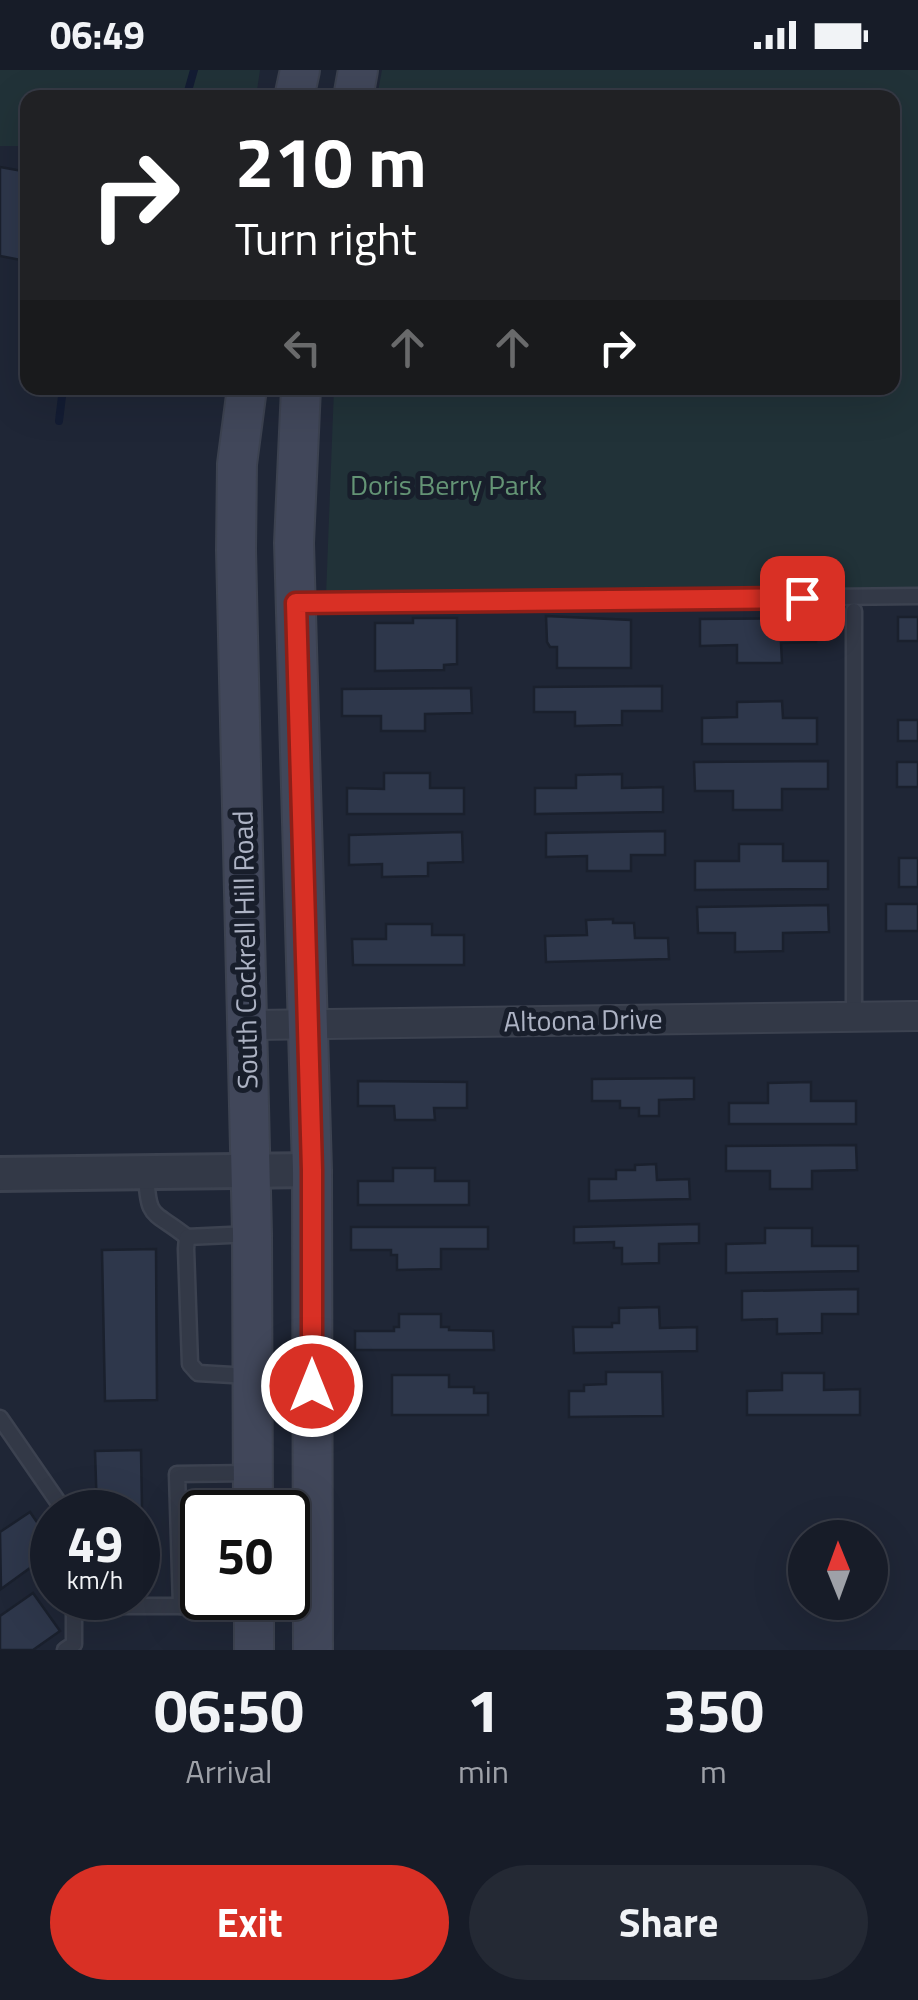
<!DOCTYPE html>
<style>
:root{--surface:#171c28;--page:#242934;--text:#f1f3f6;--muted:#9ea1a8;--line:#363a45;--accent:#d93025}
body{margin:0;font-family:"Titillium Web",sans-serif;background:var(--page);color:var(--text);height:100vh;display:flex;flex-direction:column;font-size:38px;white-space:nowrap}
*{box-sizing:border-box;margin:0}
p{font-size:32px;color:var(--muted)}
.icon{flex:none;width:55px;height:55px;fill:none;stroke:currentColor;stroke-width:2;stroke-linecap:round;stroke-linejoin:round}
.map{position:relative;height:1580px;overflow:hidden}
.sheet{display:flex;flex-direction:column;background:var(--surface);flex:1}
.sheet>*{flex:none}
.hud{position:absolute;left:20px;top:20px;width:880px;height:305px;border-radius:20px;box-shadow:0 10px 40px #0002,0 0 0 2px var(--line);background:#202124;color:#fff;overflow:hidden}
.needle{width:65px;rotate:359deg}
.fabs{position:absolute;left:788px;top:1450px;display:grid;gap:20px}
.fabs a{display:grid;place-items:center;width:100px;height:100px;border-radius:50%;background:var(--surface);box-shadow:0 10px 40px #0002,0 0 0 2px var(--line);font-size:50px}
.speed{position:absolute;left:30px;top:1420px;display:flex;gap:20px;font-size:50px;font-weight:700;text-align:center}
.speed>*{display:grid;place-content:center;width:130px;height:130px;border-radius:50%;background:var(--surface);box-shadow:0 10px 40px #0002,0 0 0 2px var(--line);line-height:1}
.speed small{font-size:25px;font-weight:400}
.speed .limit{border:5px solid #111;border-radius:15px;background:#fff;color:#111}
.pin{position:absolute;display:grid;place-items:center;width:85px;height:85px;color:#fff;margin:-42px;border-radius:20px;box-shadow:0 5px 15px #0006}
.me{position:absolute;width:110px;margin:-55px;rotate:0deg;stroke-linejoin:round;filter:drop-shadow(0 0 8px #0008)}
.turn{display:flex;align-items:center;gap:35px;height:210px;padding:0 50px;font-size:45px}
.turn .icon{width:130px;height:130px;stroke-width:2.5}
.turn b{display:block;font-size:70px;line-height:85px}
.lanes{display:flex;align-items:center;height:95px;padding:0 50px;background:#0003;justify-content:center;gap:50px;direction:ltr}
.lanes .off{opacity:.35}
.eta{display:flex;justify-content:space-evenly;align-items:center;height:170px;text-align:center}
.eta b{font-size:60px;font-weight:700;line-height:70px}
.primary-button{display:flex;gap:20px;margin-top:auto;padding:20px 50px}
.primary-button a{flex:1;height:115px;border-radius:60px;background:var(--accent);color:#fff;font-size:40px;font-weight:700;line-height:115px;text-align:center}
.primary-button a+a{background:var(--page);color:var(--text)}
.status{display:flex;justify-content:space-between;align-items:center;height:70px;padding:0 50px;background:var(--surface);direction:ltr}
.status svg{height:28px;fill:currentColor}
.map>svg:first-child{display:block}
</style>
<div class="status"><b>06:49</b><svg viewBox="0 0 49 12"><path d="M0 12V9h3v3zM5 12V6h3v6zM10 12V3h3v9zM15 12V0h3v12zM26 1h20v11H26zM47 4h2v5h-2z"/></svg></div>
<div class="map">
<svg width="918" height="1580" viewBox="0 0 918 1580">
<rect width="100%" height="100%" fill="#1f2636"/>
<g fill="#213238">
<path d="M 0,0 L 260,0 L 256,27 L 28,28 L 27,76 L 0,76 Z"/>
<path d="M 382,0 L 918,0 L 918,517 L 326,526 L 334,318 L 892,318 L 892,28 L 377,27 Z"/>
</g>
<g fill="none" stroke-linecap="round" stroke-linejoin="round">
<g stroke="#131c33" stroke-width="8">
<path d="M 186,28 L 194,0"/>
<path d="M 59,351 L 63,318"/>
</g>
</g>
<g fill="#2e374b" stroke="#1a202d" stroke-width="2.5">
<path d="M 0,97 L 28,102 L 26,191 L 0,186 Z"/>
<path d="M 546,546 L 631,550 L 631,598 L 557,598 L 557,577 L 550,577 L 547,572 Z"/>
<rect x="898" y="547" width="20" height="24"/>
<path d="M 413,548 L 457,548 L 457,594 L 444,595 L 444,600 L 375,601 L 375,553 L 413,553 Z"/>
<path d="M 816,548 L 816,572 L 781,573 L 782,593 L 737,593 L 737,575 L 700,576 L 700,549 Z"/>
<path d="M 662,616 L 662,641 L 622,641 L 622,655 L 575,656 L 575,642 L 534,642 L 534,617 Z"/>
<path d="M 471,618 L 472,643 L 425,644 L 425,661 L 381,661 L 381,646 L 342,646 L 342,619 Z"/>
<path d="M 782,631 L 783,648 L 817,648 L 817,674 L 702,674 L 702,648 L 737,647 L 737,632 Z"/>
<rect x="898" y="650" width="20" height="21"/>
<path d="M 828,691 L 828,719 L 782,719 L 782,740 L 733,740 L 733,721 L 695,721 L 694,692 Z"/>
<rect x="897" y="692" width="21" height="25"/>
<path d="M 384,703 L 430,703 L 430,718 L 464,718 L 464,744 L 347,744 L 347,718 L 384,719 Z"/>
<path d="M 622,704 L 622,718 L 663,717 L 663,742 L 535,744 L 535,718 L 576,718 L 576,705 Z"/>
<path d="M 665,761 L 665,785 L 631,785 L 631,801 L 587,801 L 587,786 L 546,787 L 546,763 Z"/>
<path d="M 462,762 L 463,792 L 428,793 L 428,806 L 382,807 L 382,794 L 349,795 L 349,765 Z"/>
<path d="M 739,774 L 783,774 L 783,791 L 828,791 L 828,819 L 695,820 L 695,791 L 739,791 Z"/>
<rect x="899" y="788" width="19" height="29"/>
<rect x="886" y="834" width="32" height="27"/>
<path d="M 828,835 L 829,862 L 783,863 L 783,881 L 735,882 L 735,863 L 698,863 L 697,837 Z"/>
<path d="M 613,849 L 613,853 L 634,853 L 635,868 L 668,868 L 669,889 L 546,892 L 545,866 L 587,865 L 586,850 Z"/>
<path d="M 386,854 L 432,854 L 432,865 L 464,865 L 464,895 L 353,895 L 352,869 L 386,869 Z"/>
<path d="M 694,1008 L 694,1029 L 659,1030 L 659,1046 L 639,1046 L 639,1038 L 620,1038 L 620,1031 L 592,1031 L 592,1009 Z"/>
<path d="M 358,1011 L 467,1012 L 467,1038 L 434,1038 L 435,1050 L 395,1050 L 394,1036 L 358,1036 Z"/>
<path d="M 811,1012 L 811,1031 L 856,1031 L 856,1054 L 729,1054 L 729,1033 L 768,1033 L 768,1013 Z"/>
<path d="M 856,1075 L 857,1100 L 812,1101 L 812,1119 L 770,1119 L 770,1101 L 726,1101 L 726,1076 Z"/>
<path d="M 656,1094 L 657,1110 L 689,1109 L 690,1129 L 589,1131 L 589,1109 L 616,1109 L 616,1100 L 635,1100 L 635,1095 Z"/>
<path d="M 393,1098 L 435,1098 L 435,1111 L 469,1111 L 469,1135 L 358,1135 L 358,1111 L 393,1111 Z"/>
<path d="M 699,1154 L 699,1173 L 659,1174 L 659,1193 L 622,1194 L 622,1178 L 614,1178 L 614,1172 L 574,1173 L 574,1157 Z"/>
<path d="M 351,1157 L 488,1157 L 488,1179 L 441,1179 L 441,1199 L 397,1200 L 397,1185 L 391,1185 L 391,1180 L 351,1180 Z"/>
<path d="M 765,1158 L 812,1158 L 812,1176 L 858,1176 L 858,1201 L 726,1203 L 726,1174 L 765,1173 Z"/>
<path d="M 156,1179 L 157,1330 L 105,1331 L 102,1180 Z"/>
<path d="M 858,1219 L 858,1244 L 822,1244 L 822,1263 L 777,1264 L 777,1249 L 742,1250 L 742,1221 Z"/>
<path d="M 659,1237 L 660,1258 L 697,1257 L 697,1281 L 574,1283 L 573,1257 L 612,1257 L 612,1253 L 619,1253 L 619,1238 Z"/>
<path d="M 399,1244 L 441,1244 L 441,1257 L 449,1257 L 449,1260 L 493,1261 L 494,1280 L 355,1280 L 355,1261 L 394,1261 L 394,1257 L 399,1257 Z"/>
<path d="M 606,1302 L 662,1302 L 663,1346 L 569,1347 L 569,1321 L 584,1321 L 584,1315 L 606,1314 Z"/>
<path d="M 782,1303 L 824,1303 L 824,1320 L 860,1319 L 860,1345 L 747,1345 L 747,1321 L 782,1320 Z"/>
<path d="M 392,1305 L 449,1305 L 449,1317 L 474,1317 L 474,1323 L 488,1323 L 488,1345 L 392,1345 Z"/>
<path d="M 141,1380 L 143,1495 L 138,1495 L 138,1442 L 97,1442 L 95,1381 Z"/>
<path d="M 30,1442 L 52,1474 L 52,1482 L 1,1519 L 0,1462 Z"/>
<path d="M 33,1523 L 60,1561 L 33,1580 L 0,1580 L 0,1546 Z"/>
</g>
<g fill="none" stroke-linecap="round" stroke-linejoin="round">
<defs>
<g id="service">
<path d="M 299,533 L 918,526"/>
<path d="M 854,541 L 854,946"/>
<path d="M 146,1102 C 148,1151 152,1139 187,1167"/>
<path d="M 249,1306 L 198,1303 L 190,1294 L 186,1179 L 187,1167 L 251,1164"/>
<path d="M 0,1348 L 65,1442"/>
<path d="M 252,1403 L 177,1404 L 181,1536 L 253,1534"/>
<path d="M 108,1536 L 181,1536"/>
<path d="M 65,1580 L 74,1574 L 74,1528"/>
</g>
<path id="minor" d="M 247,955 L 918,946"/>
<path id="tertiary" d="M 0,1104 L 312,1100"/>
<g id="secondary">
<path d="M 294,28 L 300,0"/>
<path d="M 353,28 L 358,0"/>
<path d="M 247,318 L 237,394 L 236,480 L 252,1164 L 253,1442"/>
<path d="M 301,318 L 294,473 L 312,1100 L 313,1580"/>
<path d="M 254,1528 L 254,1580"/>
</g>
</defs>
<use href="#service" stroke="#3c4250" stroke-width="19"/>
<use href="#minor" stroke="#3c4250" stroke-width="32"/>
<use href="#tertiary" stroke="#3c4250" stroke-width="38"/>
<use href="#secondary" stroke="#3c4250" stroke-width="42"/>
<use href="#service" stroke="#333947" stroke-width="14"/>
<use href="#minor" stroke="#333947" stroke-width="28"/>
<use href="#tertiary" stroke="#333947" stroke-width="32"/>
<use href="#secondary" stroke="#41475a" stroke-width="38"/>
</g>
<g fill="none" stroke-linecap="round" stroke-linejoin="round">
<defs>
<path id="route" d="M 312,1316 L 312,1100 L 296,533 L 802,528"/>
</defs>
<use href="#route" stroke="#8d1f18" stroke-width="25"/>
<use href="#route" stroke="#d93025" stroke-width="18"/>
</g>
<g text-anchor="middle" stroke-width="10" stroke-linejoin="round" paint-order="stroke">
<g font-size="28" fill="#649475" stroke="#181e2b">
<text x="446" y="425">Doris Berry Park</text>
</g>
<g font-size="28" fill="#adb3c4" stroke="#181e2b">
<text transform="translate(245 880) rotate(-91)" y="10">South Cockrell Hill Road</text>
<text transform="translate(583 950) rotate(-1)" y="10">Altoona Drive</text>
</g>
</g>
</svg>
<div class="fabs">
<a><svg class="needle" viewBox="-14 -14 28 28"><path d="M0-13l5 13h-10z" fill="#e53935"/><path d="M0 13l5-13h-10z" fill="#9ea1a8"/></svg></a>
</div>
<div class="speed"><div>49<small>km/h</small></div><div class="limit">50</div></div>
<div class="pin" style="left:802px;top:528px;background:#d93025"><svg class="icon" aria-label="arrive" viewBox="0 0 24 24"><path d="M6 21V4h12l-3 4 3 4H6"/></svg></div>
<svg class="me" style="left:312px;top:1316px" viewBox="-20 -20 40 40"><circle r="17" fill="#d93025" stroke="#fff" stroke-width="3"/><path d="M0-11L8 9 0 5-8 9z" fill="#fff"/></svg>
<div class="hud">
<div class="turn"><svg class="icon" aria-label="right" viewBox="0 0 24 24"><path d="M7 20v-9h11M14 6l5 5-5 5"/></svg><div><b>210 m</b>Turn right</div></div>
<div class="lanes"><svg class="icon off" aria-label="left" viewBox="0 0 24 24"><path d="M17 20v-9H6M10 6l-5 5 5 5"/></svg><svg class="icon off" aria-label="ahead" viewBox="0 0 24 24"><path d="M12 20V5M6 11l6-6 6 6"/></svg><svg class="icon off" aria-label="ahead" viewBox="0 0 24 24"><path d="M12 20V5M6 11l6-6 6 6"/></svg><svg class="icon" aria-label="right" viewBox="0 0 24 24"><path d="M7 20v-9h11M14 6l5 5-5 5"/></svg></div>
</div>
</div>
<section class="sheet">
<div class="eta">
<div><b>06:50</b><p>Arrival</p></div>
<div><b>1</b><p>min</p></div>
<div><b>350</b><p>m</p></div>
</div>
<div class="primary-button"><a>Exit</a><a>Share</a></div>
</section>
